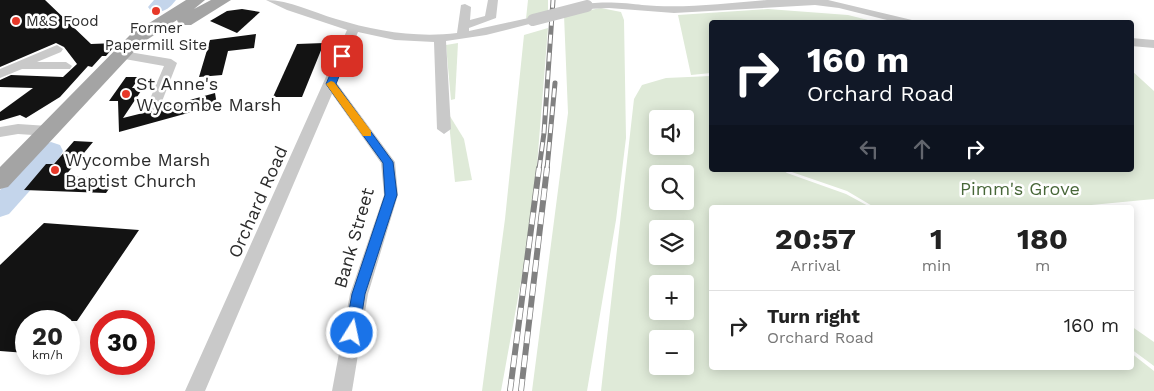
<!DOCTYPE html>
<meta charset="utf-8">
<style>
:root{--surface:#fff;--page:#f6f6f6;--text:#222;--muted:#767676;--line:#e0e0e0}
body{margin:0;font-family:"Work Sans",sans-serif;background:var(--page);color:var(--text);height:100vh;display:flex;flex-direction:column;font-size:19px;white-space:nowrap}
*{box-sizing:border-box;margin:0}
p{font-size:16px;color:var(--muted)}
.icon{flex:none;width:28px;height:28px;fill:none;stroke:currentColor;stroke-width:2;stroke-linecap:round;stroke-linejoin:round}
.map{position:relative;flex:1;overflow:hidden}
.drawer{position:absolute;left:709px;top:205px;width:425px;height:165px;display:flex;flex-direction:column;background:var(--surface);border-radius:5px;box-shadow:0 2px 12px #0003}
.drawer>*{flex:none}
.banner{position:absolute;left:709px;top:20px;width:425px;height:152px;border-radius:5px;box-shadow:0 2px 12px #0003;background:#111827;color:#fff;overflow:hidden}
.tools{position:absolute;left:649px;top:110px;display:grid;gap:10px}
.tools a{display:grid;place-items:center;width:45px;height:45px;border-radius:5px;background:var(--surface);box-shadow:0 2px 12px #0003;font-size:25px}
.speed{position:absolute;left:15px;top:310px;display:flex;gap:10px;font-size:25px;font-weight:700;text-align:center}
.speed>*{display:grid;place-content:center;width:65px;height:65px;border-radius:50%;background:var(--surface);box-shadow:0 2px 12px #0003;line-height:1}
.speed small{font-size:12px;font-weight:400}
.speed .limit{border:8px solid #d22;background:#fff;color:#111}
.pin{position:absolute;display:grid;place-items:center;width:42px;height:42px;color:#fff;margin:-21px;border-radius:10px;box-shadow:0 2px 8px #0006}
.me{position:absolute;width:55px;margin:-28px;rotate:10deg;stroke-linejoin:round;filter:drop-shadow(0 0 4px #0008)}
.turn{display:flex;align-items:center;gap:18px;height:105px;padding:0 15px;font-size:22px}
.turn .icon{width:65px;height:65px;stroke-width:2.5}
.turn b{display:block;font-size:35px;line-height:42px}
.lanes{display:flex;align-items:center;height:48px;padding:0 15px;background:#0003;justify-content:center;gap:25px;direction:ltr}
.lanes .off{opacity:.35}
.eta{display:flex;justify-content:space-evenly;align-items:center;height:85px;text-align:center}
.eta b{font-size:30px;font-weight:700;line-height:35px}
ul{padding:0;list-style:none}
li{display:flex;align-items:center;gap:15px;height:70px;padding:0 15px;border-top:1px solid var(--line)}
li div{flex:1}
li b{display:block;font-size:19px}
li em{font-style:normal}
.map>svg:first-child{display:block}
</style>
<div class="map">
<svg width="1154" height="391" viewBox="0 0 1154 391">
<rect width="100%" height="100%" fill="#fff"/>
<g fill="#dfead8" fill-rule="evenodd">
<path d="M 528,0 L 548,0 L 548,13 L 526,19 Z"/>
<path d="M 601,8 L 621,12 L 624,20 L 626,138 L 616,220 L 587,391 L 532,391 L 568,113 L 564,15 Z"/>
<path d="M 768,9 L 848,15 L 876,22 L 711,22 L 711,73 L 691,75 L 678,15 Z"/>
<path d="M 548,28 L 533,215 L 501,391 L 482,391 L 505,219 L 524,35 Z"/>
<path d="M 458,43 L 455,99 L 451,100 L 446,45 Z"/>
<path d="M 1131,70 L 1154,91 L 1154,199 L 1060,208 L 874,207 L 847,191 L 786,170 L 1131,170 Z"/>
<path d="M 711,76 L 711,170 L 783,170 L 787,173 L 846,194 L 870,207 L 711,208 L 711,368 L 1131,368 L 1131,353 L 1154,371 L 1154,391 L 601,391 L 634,99 L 642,85 L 666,78 ZM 658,119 L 685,119 L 685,146 L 658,146 ZM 658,174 L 685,174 L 685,201 L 658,201 ZM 658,229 L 685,229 L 685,256 L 658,256 ZM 658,284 L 685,284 L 685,311 L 658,311 ZM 658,339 L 685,339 L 685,366 L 658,366 Z"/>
<path d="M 448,113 L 464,139 L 472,180 L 455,182 Z"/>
<path d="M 1131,326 L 1154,342 L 1154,366 L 1131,349 Z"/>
</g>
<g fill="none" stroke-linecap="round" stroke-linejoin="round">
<g fill="#c4d5eb" fill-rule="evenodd">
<path d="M 154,0 L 176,0 C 169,9 162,14 151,11 L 148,7 Z"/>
<path d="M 51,142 L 60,145 L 63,151 L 60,157 L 9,214 L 0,217 L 0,190 L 42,145 Z"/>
</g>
</g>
<g fill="#131313">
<path d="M 0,0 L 45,0 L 91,44 L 117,43 L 106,56 L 102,56 L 92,67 L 88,66 L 60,97 L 26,118 L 20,115 L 0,121 L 0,112 L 33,88 L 0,87 L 0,80 L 11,75 L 63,77 L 77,64 L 64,47 L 56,43 L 0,67 Z"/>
<path d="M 242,9 L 260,12 L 237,33 L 210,21 L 227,11 Z"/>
<path d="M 256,34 L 254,48 L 228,51 L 222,75 L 199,77 L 210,40 Z"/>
<path d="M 324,43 L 302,97 L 273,97 L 297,44 Z"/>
<path d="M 126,77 L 140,77 L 132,88 L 143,88 L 123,118 L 151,111 L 159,111 L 161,108 L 215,93 L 217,105 L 119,132 L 118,101 L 109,101 Z"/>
<path d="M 74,141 L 93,142 L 65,176 L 116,179 L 106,193 L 24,190 L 46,164 L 54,164 Z"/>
<path d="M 44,223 L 139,230 L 77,321 L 26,321 L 26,353 L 0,351 L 0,265 Z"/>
</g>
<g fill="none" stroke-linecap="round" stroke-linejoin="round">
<g fill="#c9c9c9" fill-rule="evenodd">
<path d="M 266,0 C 290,0 312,12 336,19 C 375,31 416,38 457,33 L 461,5 L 465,4 L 471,7 L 470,20 L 485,16 L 488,0 L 498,0 L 496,18 L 469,28 L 469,31 L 533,17 L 539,20 L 537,22 L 486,35 L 446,41 L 451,129 L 444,134 L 437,129 L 434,42 L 395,40 L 358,32 L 336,82 L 395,162 L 398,195 L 368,294 L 352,391 L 332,391 L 350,294 L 384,195 L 381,163 L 332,94 L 205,391 L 185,391 L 347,30 L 287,10 Z"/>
<path d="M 767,0 L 828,0 L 912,20 L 914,22 L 895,22 L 839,8 L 815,5 L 674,13 L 609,8 L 587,9 L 581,6 C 591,0 629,3 642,5 C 684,9 725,3 767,0 Z"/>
<path d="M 1131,38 L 1154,40 L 1154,48 L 1131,46 Z"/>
<path d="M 57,45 L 63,49 L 61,52 L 37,62 L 66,62 L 72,66 L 70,69 L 22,69 L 0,78 L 0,69 Z"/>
<path d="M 123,51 L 171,59 L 177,63 L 159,109 L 154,110 L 147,106 L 164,66 L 119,58 L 117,55 L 119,52 Z"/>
<path d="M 18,124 L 48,126 L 55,131 L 48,136 L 18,134 L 0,137 L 0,127 Z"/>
</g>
<path fill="#a4a4a4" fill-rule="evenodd" d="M 186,0 L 205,0 L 194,9 L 211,0 L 231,0 L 191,25 L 179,25 L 177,20 L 142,43 L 8,187 L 0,189 L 0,167 L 130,35 Z"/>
<defs>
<g id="rail-far1">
<path d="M 539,169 L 544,133 L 553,0"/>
<path d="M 547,169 L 555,83"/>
</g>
<g id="rail">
<path d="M 510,391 L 539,168"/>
<path d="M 521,391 L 547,168"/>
</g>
</defs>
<use href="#rail-far1" stroke="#818181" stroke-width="5"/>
<use href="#rail" stroke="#818181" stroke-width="6"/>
<use href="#rail-far1" stroke="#fff" stroke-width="3" stroke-dasharray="9" stroke-linecap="butt"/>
<use href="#rail" stroke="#fff" stroke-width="4.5" stroke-dasharray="12" stroke-linecap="butt"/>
<path stroke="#c9c9c9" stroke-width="12" d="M 533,20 L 587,6"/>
</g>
<path fill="#1a73e8" stroke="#114b97" d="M 342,53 L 347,56 L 336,84 L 393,162 L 397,195 L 365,294 L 359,333 L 357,337 L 352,339 L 347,337 L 345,333 L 352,294 L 385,195 L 383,163 L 326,84 L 338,56 Z"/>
<path fill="#f59e0b" d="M 331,81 L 334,82 L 371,131 L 371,136 L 363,136 L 326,84 Z"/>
<g fill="#e73829" stroke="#fff" stroke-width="2">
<circle cx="156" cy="11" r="5"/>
<circle cx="16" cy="21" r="5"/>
<circle cx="126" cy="94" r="5"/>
<circle cx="55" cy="170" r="5"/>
</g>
<g text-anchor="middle" stroke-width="5" stroke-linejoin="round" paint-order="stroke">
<g font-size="15" fill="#2c2c2c" stroke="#fff" text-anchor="start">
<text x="26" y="26">M&amp;S Food</text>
<text x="156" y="33" text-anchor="middle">Former<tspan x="156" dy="17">Papermill Site</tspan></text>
</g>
<g font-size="18" fill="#2c2c2c" stroke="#fff" text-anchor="start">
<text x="136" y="90">St Anne's<tspan x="136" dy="21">Wycombe Marsh</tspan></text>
<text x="65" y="166">Wycombe Marsh<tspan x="65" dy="21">Baptist Church</tspan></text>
</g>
<g font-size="18" fill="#486739" stroke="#fff">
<text x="1020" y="195">Pimm's Grove</text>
</g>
<g font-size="18" fill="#2c2c2c" stroke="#fff">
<text transform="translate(258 202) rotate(-66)" y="6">Orchard Road</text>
<text transform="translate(354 238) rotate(-74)" y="6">Bank Street</text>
</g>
</g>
</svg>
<div class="tools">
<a><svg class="icon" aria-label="sound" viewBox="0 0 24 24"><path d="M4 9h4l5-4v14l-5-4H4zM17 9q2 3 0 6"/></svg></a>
<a><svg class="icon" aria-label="search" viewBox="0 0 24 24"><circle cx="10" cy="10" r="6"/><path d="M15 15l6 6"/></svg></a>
<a><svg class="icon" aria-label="layers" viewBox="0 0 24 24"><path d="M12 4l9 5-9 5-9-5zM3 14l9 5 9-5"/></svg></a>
<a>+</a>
<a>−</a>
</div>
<div class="speed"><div>20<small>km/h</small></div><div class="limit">30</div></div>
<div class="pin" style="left:342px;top:56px;background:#d93025"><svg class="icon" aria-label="arrive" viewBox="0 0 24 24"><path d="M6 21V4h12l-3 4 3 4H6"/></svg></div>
<svg class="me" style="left:352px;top:333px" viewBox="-20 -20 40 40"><circle r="17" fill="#1a73e8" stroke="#fff" stroke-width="3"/><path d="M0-11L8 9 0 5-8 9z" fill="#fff"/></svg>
<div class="banner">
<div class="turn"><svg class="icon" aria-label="right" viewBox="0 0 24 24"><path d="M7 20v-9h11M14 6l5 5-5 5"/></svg><div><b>160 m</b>Orchard Road</div></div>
<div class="lanes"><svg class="icon off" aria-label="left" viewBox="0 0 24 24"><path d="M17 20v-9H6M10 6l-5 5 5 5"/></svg><svg class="icon off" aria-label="ahead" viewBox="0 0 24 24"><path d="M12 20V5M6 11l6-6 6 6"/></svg><svg class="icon" aria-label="right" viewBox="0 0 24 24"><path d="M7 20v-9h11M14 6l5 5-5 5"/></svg></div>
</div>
<section class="drawer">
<div class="eta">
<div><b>20:57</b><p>Arrival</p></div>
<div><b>1</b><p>min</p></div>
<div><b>180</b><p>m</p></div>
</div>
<ul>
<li><svg class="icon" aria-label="right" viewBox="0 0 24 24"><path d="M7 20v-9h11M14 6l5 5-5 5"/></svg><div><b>Turn right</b><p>Orchard Road</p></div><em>160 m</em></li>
</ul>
</section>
</div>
